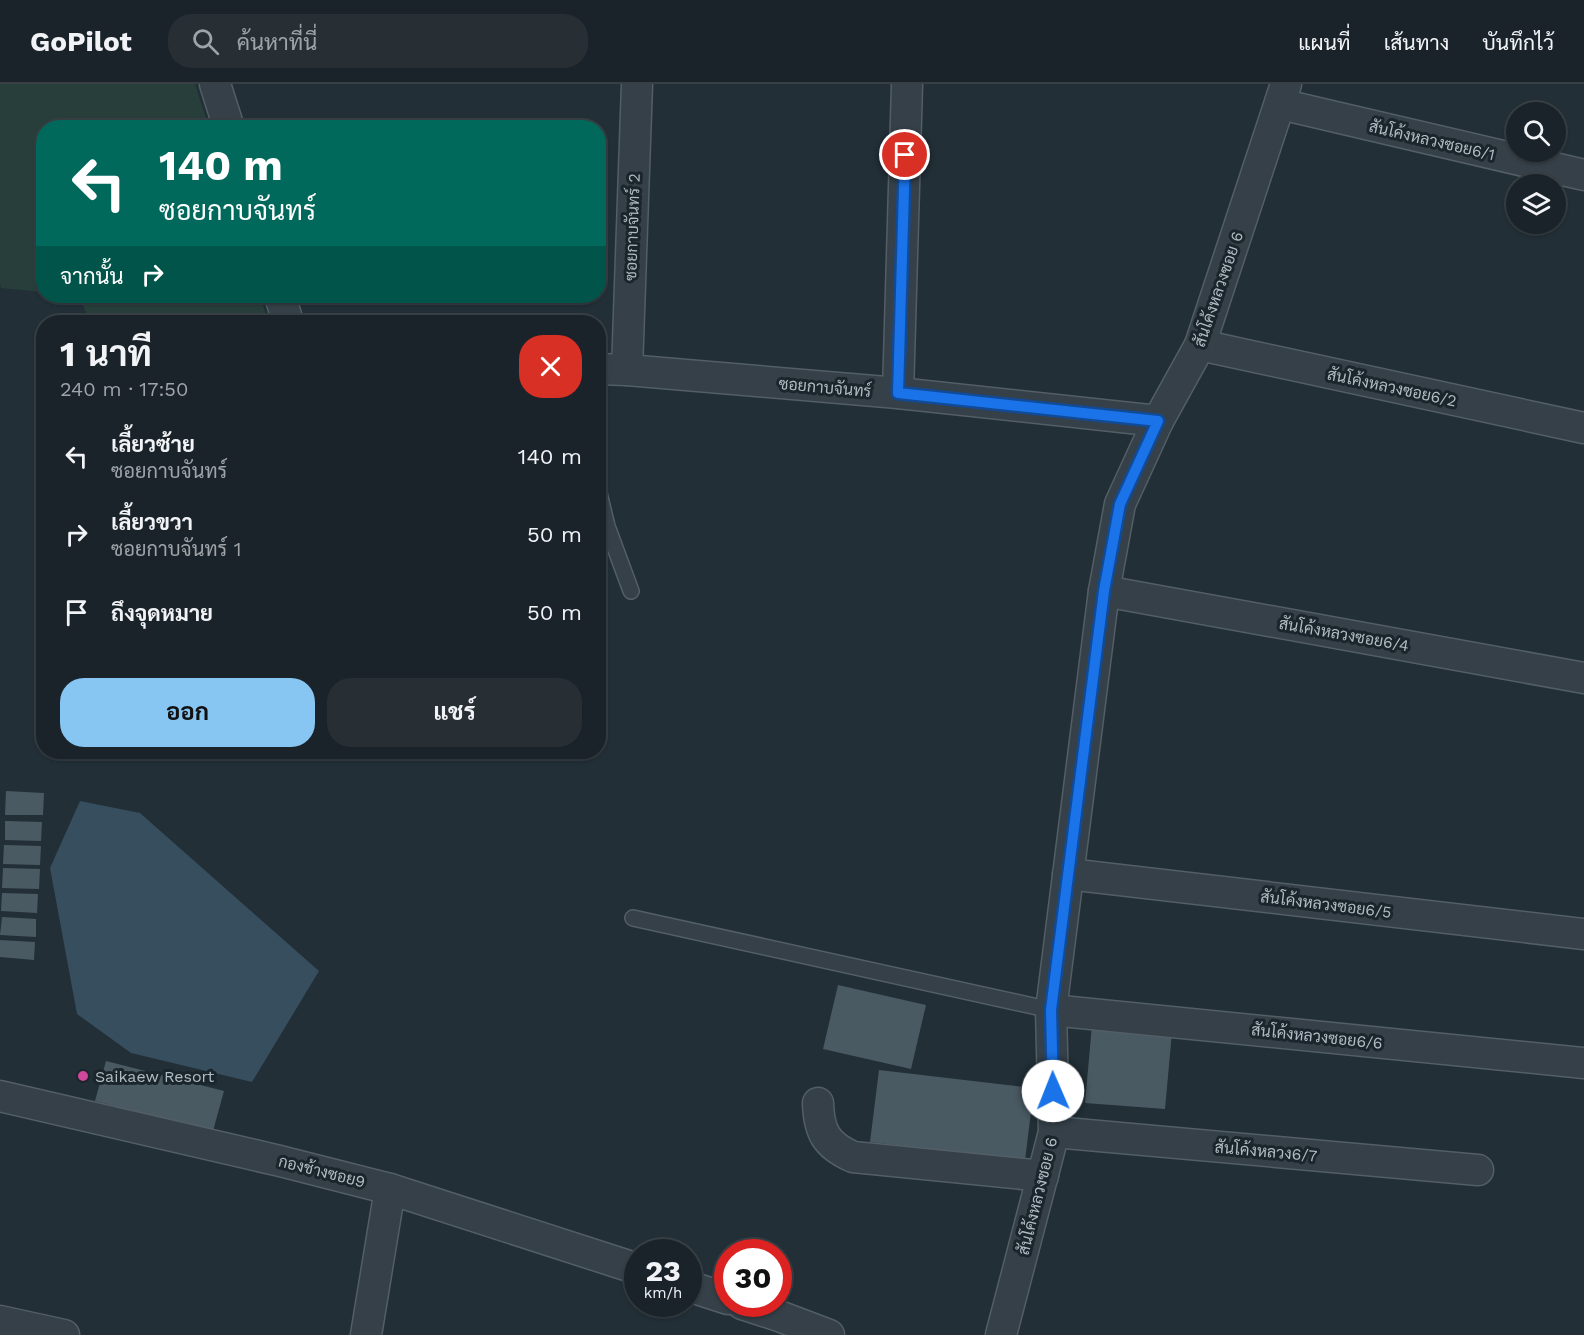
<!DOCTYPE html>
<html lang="th">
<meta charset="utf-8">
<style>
:root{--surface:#1a2329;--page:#272f35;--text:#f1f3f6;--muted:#9fa4a8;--line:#384046;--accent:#87c5f2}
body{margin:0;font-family:"Work Sans",Sarabun,sans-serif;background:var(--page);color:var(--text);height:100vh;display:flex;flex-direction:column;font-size:22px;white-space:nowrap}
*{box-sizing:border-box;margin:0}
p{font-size:20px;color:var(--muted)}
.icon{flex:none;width:33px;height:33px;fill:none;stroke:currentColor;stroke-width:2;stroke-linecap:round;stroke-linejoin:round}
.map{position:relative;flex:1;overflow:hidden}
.panel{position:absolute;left:36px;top:231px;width:570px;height:444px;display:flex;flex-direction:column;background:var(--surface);border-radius:24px;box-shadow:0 2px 4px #0004,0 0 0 2px var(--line)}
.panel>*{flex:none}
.banner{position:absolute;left:36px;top:36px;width:570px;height:183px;border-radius:24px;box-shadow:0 2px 4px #0004,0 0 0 2px var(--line);background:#00695c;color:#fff;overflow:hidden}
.tools{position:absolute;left:1506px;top:18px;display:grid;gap:12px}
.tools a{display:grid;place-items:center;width:60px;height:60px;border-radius:50%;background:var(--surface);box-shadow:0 2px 4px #0004,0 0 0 2px var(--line);font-size:30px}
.speed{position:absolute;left:624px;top:1155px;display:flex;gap:12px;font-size:30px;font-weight:700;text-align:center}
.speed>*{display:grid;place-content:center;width:78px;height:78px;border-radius:50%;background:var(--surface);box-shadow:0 2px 4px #0004,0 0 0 2px var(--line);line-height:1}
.speed small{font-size:15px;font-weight:400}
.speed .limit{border:9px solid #d22;background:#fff;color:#111}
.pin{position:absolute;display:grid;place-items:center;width:51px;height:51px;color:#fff;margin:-26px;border:3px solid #fff;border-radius:50%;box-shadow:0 2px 6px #0007}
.me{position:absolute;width:66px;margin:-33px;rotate:359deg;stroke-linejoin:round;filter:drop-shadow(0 0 4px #0008)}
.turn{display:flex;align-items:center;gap:21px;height:126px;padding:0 24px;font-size:27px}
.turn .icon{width:78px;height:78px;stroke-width:2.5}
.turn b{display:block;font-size:42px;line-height:51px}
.then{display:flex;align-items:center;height:57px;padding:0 24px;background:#0003;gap:12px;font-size:22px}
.round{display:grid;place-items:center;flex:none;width:63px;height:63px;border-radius:24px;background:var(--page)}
.overview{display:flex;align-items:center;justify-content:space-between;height:102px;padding:0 24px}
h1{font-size:36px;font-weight:700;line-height:45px}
.cta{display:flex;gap:12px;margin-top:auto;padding:12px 24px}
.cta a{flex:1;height:69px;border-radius:24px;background:var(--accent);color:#111;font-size:24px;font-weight:700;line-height:69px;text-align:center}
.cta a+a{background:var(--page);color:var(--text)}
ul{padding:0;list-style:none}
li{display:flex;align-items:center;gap:18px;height:78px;padding:0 24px}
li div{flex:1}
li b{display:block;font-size:22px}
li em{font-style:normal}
header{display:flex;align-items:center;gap:36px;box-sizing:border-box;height:84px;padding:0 30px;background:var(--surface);border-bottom:2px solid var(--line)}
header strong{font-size:28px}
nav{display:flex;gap:33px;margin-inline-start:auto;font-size:21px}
.search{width:420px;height:54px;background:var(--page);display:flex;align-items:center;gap:15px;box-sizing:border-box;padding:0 21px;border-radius:24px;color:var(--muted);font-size:22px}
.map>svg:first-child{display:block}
</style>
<header>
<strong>GoPilot</strong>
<div class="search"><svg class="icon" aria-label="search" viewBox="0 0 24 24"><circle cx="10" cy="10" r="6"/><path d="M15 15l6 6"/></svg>ค้นหาที่นี่</div>
<nav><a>แผนที่</a><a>เส้นทาง</a><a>บันทึกไว้</a></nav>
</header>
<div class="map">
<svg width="1584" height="1251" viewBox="0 0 1584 1251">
<rect width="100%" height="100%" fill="#222f37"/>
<g fill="#283e3a">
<path d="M 0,0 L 195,0 L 209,43 L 44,44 L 43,208 L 1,204 L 0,200 Z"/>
<path d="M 78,212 L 260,212 L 268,238 L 91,238 Z"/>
</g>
<path fill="#364e5e" d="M 80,717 L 140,729 L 319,887 L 252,998 L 131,969 L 77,930 L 50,784 Z"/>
<g fill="#4a5a63">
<path d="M 6,707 L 44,709 L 43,731 L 5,731 Z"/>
<path d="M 5,737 L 42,738 L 41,757 L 5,756 Z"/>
<path d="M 4,761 L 41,762 L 40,781 L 3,780 Z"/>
<path d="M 3,784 L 40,785 L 39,805 L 2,804 Z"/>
<path d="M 2,809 L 38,810 L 37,829 L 1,827 Z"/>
<path d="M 2,833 L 36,835 L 36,853 L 0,851 Z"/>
<path d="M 0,856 L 35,858 L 34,876 L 0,873 Z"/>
<path d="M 838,901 L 926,921 L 911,985 L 823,965 Z"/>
<path d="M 1092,941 L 1172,948 L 1165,1025 L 1085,1019 Z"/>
<path d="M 106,977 L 224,1007 L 213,1047 L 95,1017 Z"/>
<path d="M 879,986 L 1034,1004 L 1025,1076 L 870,1058 Z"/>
</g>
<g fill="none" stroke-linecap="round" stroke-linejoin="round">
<defs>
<g id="service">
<path d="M 598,405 L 607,442 L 631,507"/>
<path d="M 633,834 L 1051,926"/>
</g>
<g id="minor">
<path d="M 215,0 L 229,44"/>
<path d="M 1280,20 L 1584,91"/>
<path d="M 280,212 L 288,238"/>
<path d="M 1200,261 L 1584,344"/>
<path d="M 598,285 L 627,286 L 898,309 L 1158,337"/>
<path d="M 627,286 L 637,0"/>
<path d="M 898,309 L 907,0"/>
<path d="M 1104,507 L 1584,594"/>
<path d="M 1068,790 L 1584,850"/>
<path d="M 1051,926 L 1584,979"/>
<path d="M 0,1012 L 280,1077 L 390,1105 L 638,1185"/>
<path d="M 818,1019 C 819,1048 826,1061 853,1073 L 1043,1092"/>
<path d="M 1054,1048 L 1478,1086"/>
<path d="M 688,1202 L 728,1215"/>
<path d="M 742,1220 L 779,1232 L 829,1251"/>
<path d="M 0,1237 L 64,1251"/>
<path d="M 366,1251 L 390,1105"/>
<path d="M 1001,1251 L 1054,1048 L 1051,926 L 1104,507 L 1120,420 L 1158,337 L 1200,261 L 1286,0"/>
</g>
</defs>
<use href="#service" stroke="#535e66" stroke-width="18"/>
<use href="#minor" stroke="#535e66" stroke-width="33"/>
<use href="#service" stroke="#354048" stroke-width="15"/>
<use href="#minor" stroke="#354048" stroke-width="30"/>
</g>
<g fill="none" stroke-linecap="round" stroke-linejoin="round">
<defs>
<path id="route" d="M 905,71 L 898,309 L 1158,337 L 1120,420 L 1104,507 L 1051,926 L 1053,1007"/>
</defs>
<use href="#route" stroke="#114b97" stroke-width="15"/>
<use href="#route" stroke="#1a73e8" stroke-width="10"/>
</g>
<circle fill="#d1479c" stroke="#1b252c" stroke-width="2" cx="83" cy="992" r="6"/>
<g text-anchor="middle" stroke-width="6" stroke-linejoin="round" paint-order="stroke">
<g font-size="16" fill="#b0bcc4" stroke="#1b252c">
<text transform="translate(1432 56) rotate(13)" y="6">สันโค้งหลวงซอย6/1</text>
<text transform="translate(632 143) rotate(-88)" y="6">ซอยกาบจันทร์ 2</text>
<text transform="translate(1218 205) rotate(-71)" y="6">สันโค้งหลวงซอย 6</text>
<text transform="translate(825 303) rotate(5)" y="6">ซอยกาบจันทร์</text>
<text transform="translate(1392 303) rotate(12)" y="6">สันโค้งหลวงซอย6/2</text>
<text transform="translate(1344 550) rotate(10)" y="6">สันโค้งหลวงซอย6/4</text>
<text transform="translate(1326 820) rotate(7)" y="6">สันโค้งหลวงซอย6/5</text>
<text transform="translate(1317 952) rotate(6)" y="6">สันโค้งหลวงซอย6/6</text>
<text transform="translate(1266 1067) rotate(5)" y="6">สันโค้งหลวง6/7</text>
<text transform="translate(322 1087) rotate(14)" y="6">กองช้างซอย9</text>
<text transform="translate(1037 1112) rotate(-76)" y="6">สันโค้งหลวงซอย 6</text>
</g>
<g font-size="16" fill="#b0bcc4" stroke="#1b252c" text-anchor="start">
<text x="95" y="998">Saikaew Resort</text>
</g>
</g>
</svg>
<div class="tools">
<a><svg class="icon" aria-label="search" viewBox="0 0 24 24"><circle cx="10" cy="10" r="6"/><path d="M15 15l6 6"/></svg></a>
<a><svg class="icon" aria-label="layers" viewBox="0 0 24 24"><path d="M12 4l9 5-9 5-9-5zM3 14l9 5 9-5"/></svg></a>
</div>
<div class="speed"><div>23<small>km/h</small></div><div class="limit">30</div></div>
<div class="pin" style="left:905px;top:71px;background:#d93025"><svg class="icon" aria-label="arrive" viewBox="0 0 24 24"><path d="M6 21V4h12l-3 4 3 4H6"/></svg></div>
<svg class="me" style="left:1053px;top:1007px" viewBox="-20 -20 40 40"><circle r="19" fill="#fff"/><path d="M0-13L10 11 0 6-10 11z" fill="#1a73e8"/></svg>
<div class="banner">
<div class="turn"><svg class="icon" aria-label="left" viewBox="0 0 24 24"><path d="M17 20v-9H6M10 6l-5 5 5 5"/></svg><div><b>140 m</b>ซอยกาบจันทร์</div></div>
<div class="then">จากนั้น<svg class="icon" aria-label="right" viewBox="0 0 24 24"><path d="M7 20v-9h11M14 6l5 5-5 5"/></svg></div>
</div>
<section class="panel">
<div class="overview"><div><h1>1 นาที</h1><p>240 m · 17:50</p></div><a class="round" style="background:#d93025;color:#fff"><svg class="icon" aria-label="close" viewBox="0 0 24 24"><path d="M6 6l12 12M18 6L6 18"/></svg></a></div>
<ul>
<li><svg class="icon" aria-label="left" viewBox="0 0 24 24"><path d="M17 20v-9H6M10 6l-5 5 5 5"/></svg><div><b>เลี้ยวซ้าย</b><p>ซอยกาบจันทร์</p></div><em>140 m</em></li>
<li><svg class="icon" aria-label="right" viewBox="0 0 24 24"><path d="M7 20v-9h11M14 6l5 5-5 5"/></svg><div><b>เลี้ยวขวา</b><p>ซอยกาบจันทร์ 1</p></div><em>50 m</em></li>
<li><svg class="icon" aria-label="arrive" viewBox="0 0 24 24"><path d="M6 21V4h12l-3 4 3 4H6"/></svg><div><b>ถึงจุดหมาย</b></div><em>50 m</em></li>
</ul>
<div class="cta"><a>ออก</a><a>แชร์</a></div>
</section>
</div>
